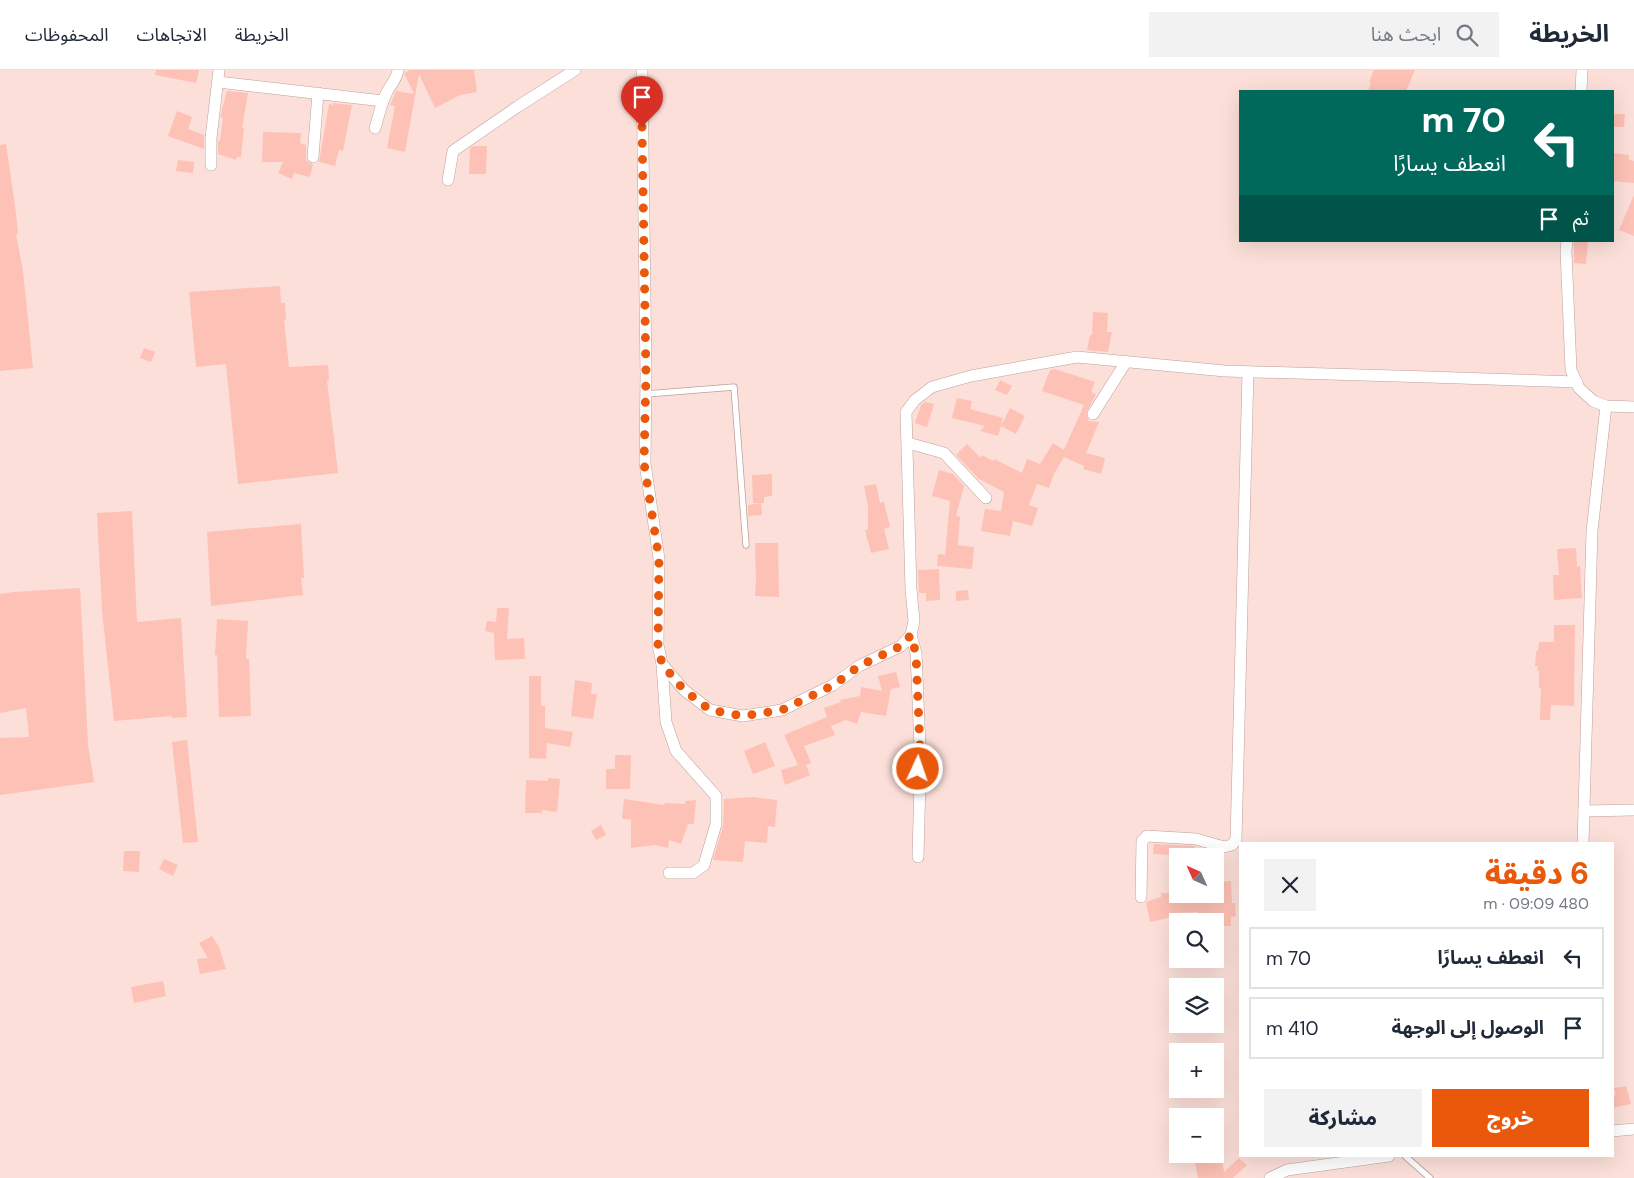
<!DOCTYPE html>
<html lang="ar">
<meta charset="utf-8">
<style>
:root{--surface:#fff;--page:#f2f2f3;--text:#1f2937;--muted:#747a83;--line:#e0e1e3;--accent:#ea580c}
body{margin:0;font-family:"DM Sans","Noto Sans Arabic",sans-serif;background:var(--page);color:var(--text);direction:rtl;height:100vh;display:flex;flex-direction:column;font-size:19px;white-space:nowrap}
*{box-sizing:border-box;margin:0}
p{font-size:16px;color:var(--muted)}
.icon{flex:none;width:28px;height:28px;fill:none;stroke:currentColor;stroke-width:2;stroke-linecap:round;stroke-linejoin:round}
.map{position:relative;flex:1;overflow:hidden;direction:ltr}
.panel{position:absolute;left:1239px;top:772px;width:375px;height:315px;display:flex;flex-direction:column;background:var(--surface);border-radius:0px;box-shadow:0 5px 20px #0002;direction:rtl}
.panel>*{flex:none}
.top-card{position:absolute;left:1239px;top:20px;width:375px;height:152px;border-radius:0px;box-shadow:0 5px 20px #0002;direction:rtl;background:#00695c;color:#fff;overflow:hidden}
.needle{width:32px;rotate:315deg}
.controls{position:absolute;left:1169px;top:778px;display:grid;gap:10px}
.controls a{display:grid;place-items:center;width:55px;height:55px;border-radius:0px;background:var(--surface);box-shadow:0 5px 20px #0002;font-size:25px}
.pin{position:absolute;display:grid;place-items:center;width:42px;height:42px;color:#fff;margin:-51px -21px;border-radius:50% 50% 50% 0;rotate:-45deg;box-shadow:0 0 5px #0007}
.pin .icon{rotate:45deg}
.me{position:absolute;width:55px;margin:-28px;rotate:3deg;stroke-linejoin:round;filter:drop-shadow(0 0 4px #0008)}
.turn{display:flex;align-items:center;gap:18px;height:105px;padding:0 25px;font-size:22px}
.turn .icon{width:65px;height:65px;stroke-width:2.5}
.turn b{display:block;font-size:35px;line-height:42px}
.then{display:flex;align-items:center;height:48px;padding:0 25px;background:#0003;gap:10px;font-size:19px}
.round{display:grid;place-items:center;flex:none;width:52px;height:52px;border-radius:0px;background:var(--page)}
.summary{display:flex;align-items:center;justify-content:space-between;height:85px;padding:0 25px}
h1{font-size:30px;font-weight:800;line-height:38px;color:var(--accent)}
.action{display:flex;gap:10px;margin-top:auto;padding:10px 25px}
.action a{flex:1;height:58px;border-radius:0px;background:var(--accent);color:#fff;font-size:20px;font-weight:800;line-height:58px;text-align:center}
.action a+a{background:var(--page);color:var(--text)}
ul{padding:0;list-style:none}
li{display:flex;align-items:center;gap:15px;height:62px;margin:0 10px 8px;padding:0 15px;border:2px solid var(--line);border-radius:0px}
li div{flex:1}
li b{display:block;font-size:19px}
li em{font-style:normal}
header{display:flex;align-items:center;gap:30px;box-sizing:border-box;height:70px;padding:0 25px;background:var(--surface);border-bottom:1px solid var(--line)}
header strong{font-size:24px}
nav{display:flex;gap:28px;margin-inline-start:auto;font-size:18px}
.search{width:350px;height:45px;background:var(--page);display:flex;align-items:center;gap:12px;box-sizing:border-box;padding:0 18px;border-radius:0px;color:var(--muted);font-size:19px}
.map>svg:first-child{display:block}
</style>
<header>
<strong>الخريطة</strong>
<div class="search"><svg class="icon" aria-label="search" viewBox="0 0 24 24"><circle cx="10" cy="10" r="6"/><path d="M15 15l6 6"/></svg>ابحث هنا</div>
<nav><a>الخريطة</a><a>الاتجاهات</a><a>المحفوظات</a></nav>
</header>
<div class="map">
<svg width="1634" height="1108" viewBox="0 0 1634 1108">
<rect width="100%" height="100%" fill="#fcdfd9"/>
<g fill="#fec1b5">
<path d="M 156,0 L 199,0 L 196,13 L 155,5 Z"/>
<path d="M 410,0 L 474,0 L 477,22 L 460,25 L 435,38 L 419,4 L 405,82 L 387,78 L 395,36 L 390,35 L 396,21 L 414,24 L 405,5 L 405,3 Z"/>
<path d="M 1374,0 L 1415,0 L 1406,21 L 1368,21 L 1371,13 L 1369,12 Z"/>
<path d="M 227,21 L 248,23 L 242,58 L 244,58 L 241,87 L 237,87 L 236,90 L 218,84 L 218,70 L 220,71 L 223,48 L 221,47 L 222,39 Z"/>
<path d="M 333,33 L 352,35 L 343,81 L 339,80 L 335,96 L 319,92 L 329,34 L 333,35 Z"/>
<path d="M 177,41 L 192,47 L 188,59 L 204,65 L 204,79 L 168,66 Z"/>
<path d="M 1612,44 L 1625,44 L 1624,57 L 1612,57 Z"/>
<path d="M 263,62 L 301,63 L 300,73 L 306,75 L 306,90 L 309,93 L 313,94 L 310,107 L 294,103 L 292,109 L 278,103 L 283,92 L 262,92 Z"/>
<path d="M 6,74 L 16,143 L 18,164 L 16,164 L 23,201 L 33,298 L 0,301 L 0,75 Z"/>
<path d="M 474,76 L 487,76 L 486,104 L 469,104 L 470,78 Z"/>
<path d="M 1612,83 L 1629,85 L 1629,90 L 1634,91 L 1634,113 L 1612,111 Z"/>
<path d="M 178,90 L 194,92 L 193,103 L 176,101 Z"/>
<path d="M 1634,125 L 1634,166 L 1619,160 Z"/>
<path d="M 1574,171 L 1588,171 L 1586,194 L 1574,193 Z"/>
<path d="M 280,216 L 281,233 L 285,233 L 286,250 L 284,250 L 289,297 L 328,295 L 329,310 L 327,310 L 338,403 L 238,414 L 226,294 L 196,297 L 189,222 Z"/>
<path d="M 1093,242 L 1108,243 L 1107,262 L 1112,262 L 1108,282 L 1087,280 L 1090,265 L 1092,265 Z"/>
<path d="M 144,278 L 155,282 L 151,292 L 140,288 Z"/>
<path d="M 1055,299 L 1095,312 L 1091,322 L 1096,324 L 1086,344 L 1089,351 L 1099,352 L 1086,383 L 1105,388 L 1101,404 L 1083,399 L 1084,396 L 1064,387 L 1054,404 L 1049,418 L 1037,414 L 1029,435 L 1038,438 L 1032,456 L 1013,451 L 1010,466 L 981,461 L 985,439 L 1001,441 L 1004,422 L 979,409 L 956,385 L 967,374 L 981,388 L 982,385 L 993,391 L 994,389 L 1022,403 L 1027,389 L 1040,394 L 1053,373 L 1064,380 L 1084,335 L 1042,321 L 1050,300 Z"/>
<path d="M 1000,310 L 1012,316 L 1007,325 L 995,320 Z"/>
<path d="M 957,328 L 972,331 L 970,339 L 1003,348 L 1001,356 L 1010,338 L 1025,346 L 1016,364 L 1001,356 L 998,366 L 980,361 L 985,356 L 952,348 Z"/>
<path d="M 925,332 L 934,334 L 927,357 L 915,353 L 921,335 Z"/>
<path d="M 939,400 L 953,404 L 964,416 L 956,446 L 960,447 L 958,475 L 974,477 L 972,499 L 937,496 L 938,484 L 945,485 L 950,431 L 932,426 Z"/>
<path d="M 772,404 L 772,426 L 764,427 L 764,433 L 753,433 L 752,405 Z"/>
<path d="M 876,414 L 880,433 L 884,432 L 890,457 L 884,459 L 889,479 L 871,483 L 865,460 L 868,459 L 868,437 L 864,416 Z"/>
<path d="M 761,433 L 762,445 L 748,446 L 748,435 Z"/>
<path d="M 132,441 L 137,552 L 181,548 L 187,647 L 172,648 L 172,646 L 114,651 L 102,541 L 97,443 Z"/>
<path d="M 301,454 L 304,508 L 301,508 L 303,525 L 211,536 L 207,462 Z"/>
<path d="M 755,473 L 778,473 L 779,527 L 755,526 L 756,511 Z"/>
<path d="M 1576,478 L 1577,497 L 1580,496 L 1582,528 L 1554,530 L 1553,505 L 1559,505 L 1557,479 Z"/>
<path d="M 939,499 L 940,530 L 926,531 L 926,523 L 919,523 L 918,500 Z"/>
<path d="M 80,518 L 88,674 L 94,712 L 0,725 L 0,668 L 29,667 L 26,638 L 0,643 L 0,524 L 14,522 Z"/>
<path d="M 968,520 L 969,530 L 956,531 L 956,521 Z"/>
<path d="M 497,538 L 509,538 L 507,569 L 524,568 L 525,589 L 495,590 L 494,563 L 485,561 L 487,551 L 496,552 Z"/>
<path d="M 217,549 L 248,551 L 246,589 L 249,589 L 251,646 L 219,647 L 217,585 L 215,585 Z"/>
<path d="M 1554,555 L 1575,555 L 1574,636 L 1551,635 L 1550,650 L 1540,650 L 1541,618 L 1539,618 L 1539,601 L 1537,601 L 1538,596 L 1535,596 L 1536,581 L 1538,581 L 1539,572 L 1554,572 Z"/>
<path d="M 896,602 L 900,617 L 891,619 L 886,646 L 861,642 L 857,654 L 846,650 L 831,656 L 835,665 L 804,676 L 811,693 L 806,695 L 810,705 L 785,715 L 781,700 L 798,695 L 784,665 L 827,647 L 824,638 L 841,632 L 840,630 L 860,626 L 861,617 L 882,621 L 878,606 Z"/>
<path d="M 529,606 L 541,606 L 541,636 L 545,636 L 545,658 L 573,662 L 570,677 L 547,673 L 546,689 L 529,688 Z"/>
<path d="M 575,610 L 592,613 L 591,624 L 597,624 L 593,649 L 571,646 Z"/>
<path d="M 187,670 L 198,772 L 183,773 L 172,672 Z"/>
<path d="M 765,672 L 775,696 L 753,704 L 744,681 Z"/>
<path d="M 615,685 L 631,685 L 630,719 L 606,719 L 606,699 L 615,699 Z"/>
<path d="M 548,708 L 560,709 L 557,742 L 542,740 L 542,743 L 525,743 L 526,710 L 548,711 Z"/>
<path d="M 752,727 L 777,730 L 775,757 L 768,756 L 767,773 L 745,771 L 743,792 L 713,790 L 723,756 L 724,729 Z"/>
<path d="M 624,729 L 664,735 L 665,733 L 685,734 L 685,731 L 696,730 L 694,754 L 688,754 L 681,774 L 669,770 L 668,778 L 655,775 L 631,778 L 631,749 L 622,749 Z"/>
<path d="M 601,755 L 606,765 L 596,770 L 591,761 Z"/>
<path d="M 1154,774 L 1195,776 L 1195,786 L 1153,784 Z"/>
<path d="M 124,781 L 140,781 L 139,802 L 123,801 Z"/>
<path d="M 164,789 L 178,795 L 173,806 L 159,799 Z"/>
<path d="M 1231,811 L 1232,833 L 1235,833 L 1236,846 L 1231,847 L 1231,856 L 1221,856 L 1221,851 L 1210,851 L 1209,849 L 1198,849 L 1198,842 L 1172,843 L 1173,847 L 1150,852 L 1146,833 L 1148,831 L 1161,827 L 1161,823 L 1215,824 L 1215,812 Z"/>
<path d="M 212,866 L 219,877 L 226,899 L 200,904 L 197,889 L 208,888 L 199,873 Z"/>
<path d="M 163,911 L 166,926 L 134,933 L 131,917 Z"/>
<path d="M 1626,1016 L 1631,1034 L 1612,1038 L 1612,1026 L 1616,1025 L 1614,1018 Z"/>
<path d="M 1222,1088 L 1224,1102 L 1239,1088 L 1247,1095 L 1233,1108 L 1198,1108 L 1195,1093 Z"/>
</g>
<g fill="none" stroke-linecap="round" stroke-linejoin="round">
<defs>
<g id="service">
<path d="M 646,324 L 734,317 L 746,475"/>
<path d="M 1405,1086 L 1430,1108"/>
</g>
<g id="minor">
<path d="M 642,0 L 646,304 L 645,393 L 659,489 L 658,575 L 662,594 L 684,620 L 710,640 L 743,646 L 782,640 L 833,615 L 859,596 L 901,576 L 911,565 L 914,551 L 911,519 L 906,342 L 915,330 L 932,317 L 971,306 L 1077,287 L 1225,301 L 1429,307 L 1577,312"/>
<path d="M 218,12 L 383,31"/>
<path d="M 1581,21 L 1582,0"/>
<path d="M 375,58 C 379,46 381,33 387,22 C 391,14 397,9 398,0"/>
<path d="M 313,87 L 318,23"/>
<path d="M 211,95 L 211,68 L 219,0"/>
<path d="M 448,110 L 453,81 L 517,37 L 575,0"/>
<path d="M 1567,171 L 1566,181 L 1571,300 L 1579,318 L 1593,331 L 1606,336 L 1634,337"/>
<path d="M 1093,344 L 1126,292"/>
<path d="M 908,373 L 944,383 L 986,428"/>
<path d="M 911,565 L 916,583 L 920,677 L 917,688 L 920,710 L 918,787"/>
<path d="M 662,594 L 666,652 L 676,681 L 716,726 L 716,754 L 704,795 L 693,803 L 669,803"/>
<path d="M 1584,741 L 1634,740"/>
<path d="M 1583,774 L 1592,461 L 1606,336"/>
<path d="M 1141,827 L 1142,771 L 1147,766 L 1196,769 L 1224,777 L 1232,775 L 1236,770 L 1248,302"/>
<path d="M 1612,1061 L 1634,1059"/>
<path d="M 1270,1108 L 1287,1100 L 1389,1086"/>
</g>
</defs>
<use href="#service" stroke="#bca19b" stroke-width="7"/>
<use href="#minor" stroke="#bca19b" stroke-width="12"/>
<use href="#service" stroke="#fff" stroke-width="5.5"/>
<use href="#minor" stroke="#fff" stroke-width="11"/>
</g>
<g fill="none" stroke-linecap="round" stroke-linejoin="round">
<path stroke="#ea580c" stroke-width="9" stroke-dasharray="0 16.2" d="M 642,57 L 646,304 L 644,393 L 659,489 L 658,575 L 662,594 L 684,620 L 710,640 L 743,646 L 782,640 L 834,615 L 859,596 L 901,576 L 911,565 L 916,584 L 920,678 L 917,688 L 918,699"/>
</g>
</svg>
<div class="controls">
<a><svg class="needle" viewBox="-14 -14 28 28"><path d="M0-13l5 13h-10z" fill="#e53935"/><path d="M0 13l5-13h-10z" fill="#747a83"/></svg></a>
<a><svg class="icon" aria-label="search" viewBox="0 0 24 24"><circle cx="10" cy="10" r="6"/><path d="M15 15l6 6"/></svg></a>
<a><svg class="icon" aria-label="layers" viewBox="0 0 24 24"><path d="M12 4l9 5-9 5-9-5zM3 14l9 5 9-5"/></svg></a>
<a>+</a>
<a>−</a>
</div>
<div class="pin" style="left:642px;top:57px;background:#d93025"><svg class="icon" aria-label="arrive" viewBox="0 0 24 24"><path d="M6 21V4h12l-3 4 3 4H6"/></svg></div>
<svg class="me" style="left:918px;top:699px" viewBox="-20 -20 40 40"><circle r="17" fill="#ea580c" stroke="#fff" stroke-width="3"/><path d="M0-11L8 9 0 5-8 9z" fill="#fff"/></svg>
<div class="top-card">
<div class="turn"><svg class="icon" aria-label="left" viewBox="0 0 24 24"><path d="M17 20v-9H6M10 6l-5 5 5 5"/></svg><div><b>70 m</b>انعطف يسارًا</div></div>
<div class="then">ثم<svg class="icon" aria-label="arrive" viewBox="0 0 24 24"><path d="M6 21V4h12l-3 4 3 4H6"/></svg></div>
</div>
<section class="panel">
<div class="summary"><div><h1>6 دقيقة</h1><p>480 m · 09:09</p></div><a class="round"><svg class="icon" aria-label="close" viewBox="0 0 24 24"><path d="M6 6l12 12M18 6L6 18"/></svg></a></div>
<ul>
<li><svg class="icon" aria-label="left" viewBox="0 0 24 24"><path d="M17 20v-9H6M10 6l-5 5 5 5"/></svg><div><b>انعطف يسارًا</b></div><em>70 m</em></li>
<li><svg class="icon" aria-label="arrive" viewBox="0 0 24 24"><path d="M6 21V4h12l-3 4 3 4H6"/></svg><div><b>الوصول إلى الوجهة</b></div><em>410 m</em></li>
</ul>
<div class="action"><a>خروج</a><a>مشاركة</a></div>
</section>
</div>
